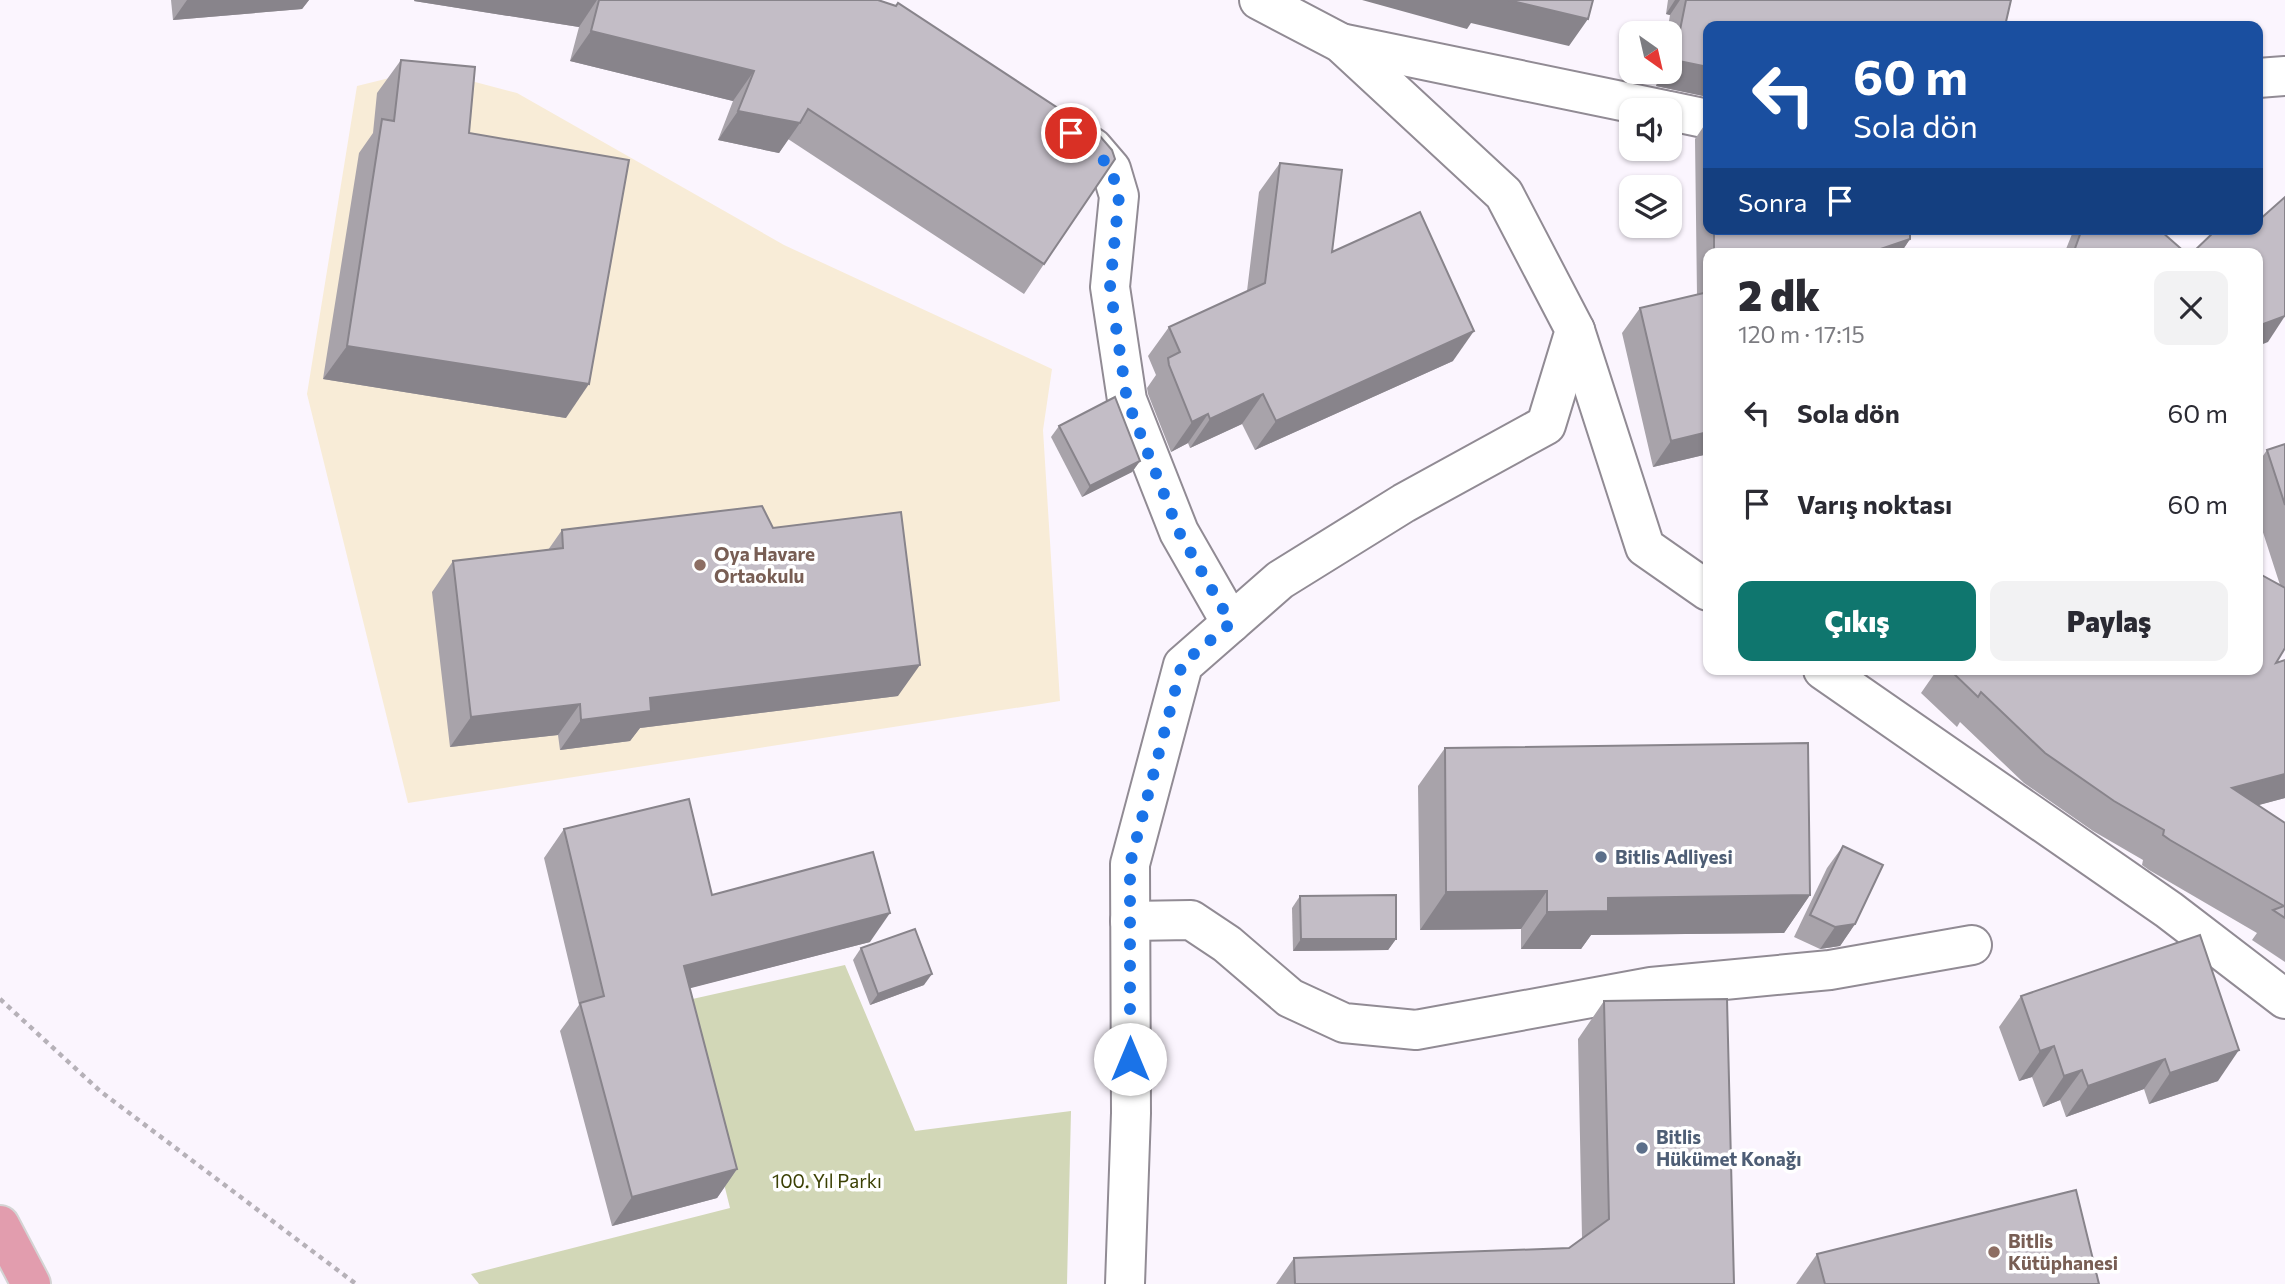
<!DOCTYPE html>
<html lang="tr">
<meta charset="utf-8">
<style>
:root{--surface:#fff;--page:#f2f2f3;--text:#2b2b33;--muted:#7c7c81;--accent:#0f766e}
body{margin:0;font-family:Commissioner,sans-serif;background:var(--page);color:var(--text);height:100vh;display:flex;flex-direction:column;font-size:26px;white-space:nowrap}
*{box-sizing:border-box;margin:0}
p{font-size:23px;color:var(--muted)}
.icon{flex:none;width:38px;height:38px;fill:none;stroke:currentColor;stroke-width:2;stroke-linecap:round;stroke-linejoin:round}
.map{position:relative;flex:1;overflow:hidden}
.panel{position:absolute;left:1703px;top:248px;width:560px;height:427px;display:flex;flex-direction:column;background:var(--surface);border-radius:14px;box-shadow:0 2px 5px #0004}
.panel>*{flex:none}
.guide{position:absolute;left:1703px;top:21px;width:560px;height:214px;border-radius:14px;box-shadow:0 2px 5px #0004;background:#1a4fa0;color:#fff;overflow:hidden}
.needle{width:46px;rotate:146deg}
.fabs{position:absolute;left:1619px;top:21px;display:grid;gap:14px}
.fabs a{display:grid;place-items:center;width:63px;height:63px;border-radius:14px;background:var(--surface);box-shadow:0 2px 5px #0004;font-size:35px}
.pin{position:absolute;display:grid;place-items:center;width:60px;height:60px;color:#fff;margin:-30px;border:4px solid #fff;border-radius:50%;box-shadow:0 2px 7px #0007}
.me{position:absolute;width:77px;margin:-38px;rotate:0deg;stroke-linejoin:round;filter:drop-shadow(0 0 5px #0008)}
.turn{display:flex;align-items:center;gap:24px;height:147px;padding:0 35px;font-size:32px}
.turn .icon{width:91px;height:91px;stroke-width:2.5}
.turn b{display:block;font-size:49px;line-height:60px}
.then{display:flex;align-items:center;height:66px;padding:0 35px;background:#0003;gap:14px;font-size:26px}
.round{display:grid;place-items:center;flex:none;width:74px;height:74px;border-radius:14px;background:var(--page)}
.overview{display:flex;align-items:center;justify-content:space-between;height:119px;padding:0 35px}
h1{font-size:42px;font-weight:800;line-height:52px}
.cta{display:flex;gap:14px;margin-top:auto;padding:14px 35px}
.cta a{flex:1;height:80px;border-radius:14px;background:var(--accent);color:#fff;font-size:28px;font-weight:800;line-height:80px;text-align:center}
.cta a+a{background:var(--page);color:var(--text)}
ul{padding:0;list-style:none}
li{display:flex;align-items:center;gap:21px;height:91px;padding:0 35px}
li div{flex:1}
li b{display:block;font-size:26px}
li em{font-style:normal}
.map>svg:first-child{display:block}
</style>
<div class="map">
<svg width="2285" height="1284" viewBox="0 0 2285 1284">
<rect width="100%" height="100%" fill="#fbf5fe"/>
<path fill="#f8ecd7" d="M 426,69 L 517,93 L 784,245 L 1052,369 L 1043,430 L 1060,701 L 408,803 L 307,394 L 357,86 Z"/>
<path fill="#d2d7b7" d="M 845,965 L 915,1131 L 1071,1111 L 1067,1284 L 479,1284 L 471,1274 L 730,1208 L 679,1002 Z"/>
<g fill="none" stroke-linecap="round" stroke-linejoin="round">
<defs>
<g id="minor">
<path d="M 1341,43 L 1665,110"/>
<path d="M 2258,78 L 2285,76"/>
<path d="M 1670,111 L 1708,119"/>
<path d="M 1069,132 L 1093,148 L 1111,169 L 1119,196 L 1110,287 L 1127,400 L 1179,532 L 1231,623"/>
<path d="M 1575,330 L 1645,547 L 1708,591"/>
<path d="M 1823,670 L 2169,910 L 2285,999"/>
<path d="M 1130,921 L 1191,920 L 1227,944 L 1290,998 L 1344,1023 L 1416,1030 L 1651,987 L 1830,970 L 1972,945"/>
<path d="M 1125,1284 L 1131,1113 L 1130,864 L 1183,665 L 1280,580 L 1404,503 L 1546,425 L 1575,330 L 1504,194 L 1341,43 L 1259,0"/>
</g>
<path id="major" d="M 0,1225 L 31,1284"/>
</defs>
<use href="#minor" stroke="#918b94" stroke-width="42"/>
<use href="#major" stroke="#d4d4d4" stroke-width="42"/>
<path stroke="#b6b1b8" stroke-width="4.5" stroke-dasharray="5 5" stroke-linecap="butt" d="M 0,999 L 100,1091 L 356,1284"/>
<use href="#minor" stroke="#fff" stroke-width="38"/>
<use href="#major" stroke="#e29dae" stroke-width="38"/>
</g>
<g fill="#a8a3aa">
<path d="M 171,0 L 309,0 L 302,9 L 173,20 Z"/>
<path d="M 414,0 L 878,0 L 1044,264 L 1024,294 L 788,139 L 779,153 L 718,140 L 733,101 L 570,61 L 579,27 L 414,1 Z"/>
<path d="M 1668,0 L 2011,0 L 2005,26 L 1708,26 L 1708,97 L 1656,86 L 1659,72 L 1670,72 L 1670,33 L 1667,33 L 1670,15 L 1666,14 Z"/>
<path d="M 401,60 L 469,133 L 566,418 L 323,379 L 359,153 L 373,133 L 377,93 Z"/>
<path d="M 1708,120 L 1708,229 L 1910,229 L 1910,239 L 1900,254 L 1708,254 L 1708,454 L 1653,467 L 1622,333 L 1640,308 L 1697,295 L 1695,139 Z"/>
<path d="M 1280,163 L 1332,252 L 1453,361 L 1255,450 L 1242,424 L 1190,448 L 1188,443 L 1171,452 L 1148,394 L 1147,388 L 1156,375 L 1148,356 L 1169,327 L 1247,291 L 1259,192 Z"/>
<path d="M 2074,229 L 2164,229 L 2162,232 L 2187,254 L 2064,254 Z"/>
<path d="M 1059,426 L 1140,461 L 1132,472 L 1082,497 L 1051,437 Z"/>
<path d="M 2285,444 L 2285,648 L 2276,663 L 2285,660 L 2285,798 L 2258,805 L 2285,823 L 2285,962 L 2252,940 L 2257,933 L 2149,870 L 2142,865 L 2143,860 L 2093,831 L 2024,783 L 1960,722 L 1957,727 L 1921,693 L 1937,670 L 2258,670 L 2280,585 L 2258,517 L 2258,463 L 2267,450 Z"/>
<path d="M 773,528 L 898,696 L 640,728 L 630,741 L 560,750 L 558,735 L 450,747 L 432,592 L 453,561 L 548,550 L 562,530 Z"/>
<path d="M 1445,748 L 1810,895 L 1784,933 L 1591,935 L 1581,949 L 1521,949 L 1521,929 L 1420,930 L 1418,786 Z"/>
<path d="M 564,829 L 712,895 L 870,942 L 689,988 L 737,1169 L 717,1198 L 612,1226 L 560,1031 L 579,1005 L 544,858 Z"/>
<path d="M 1843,846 L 1855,924 L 1840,946 L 1820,949 L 1794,937 L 1827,868 Z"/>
<path d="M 1300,896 L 1396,939 L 1388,950 L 1293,951 L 1292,908 Z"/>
<path d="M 861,948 L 924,985 L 870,1005 L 853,960 Z"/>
<path d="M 2021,996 L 2218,1081 L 2149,1104 L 2144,1089 L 2066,1117 L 2060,1100 L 2043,1107 L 2032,1077 L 2019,1081 L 1999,1027 Z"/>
<path d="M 1604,1001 L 1734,1284 L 1276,1284 L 1294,1258 L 1569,1248 L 1582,1238 L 1578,1039 Z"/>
<path d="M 1817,1254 L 2099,1284 L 1796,1284 Z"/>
</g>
<g fill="#88848b">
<path d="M 187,0 L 309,0 L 302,9 L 173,20 Z"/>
<path d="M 415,0 L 597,0 L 579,27 L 414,1 Z"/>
<path d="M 1362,0 L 1508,0 L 1588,19 L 1569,46 L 1471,23 L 1467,29 Z"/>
<path d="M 1675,0 L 1680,0 L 1670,15 L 1666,14 Z"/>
<path d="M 591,31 L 754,71 L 733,101 L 570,61 Z"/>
<path d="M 1674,60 L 1708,67 L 1708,97 L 1656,86 L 1666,72 L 1670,72 L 1670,67 Z"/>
<path d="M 738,111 L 800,123 L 779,153 L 718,140 Z"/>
<path d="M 1910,239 L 1900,254 L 1866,254 Z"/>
<path d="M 2285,316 L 2268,342 L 2258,346 L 2258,326 Z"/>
<path d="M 1474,331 L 1453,361 L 1255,450 L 1276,421 Z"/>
<path d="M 347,346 L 589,384 L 566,418 L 323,379 Z"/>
<path d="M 1263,394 L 1242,424 L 1190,448 L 1210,419 Z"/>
<path d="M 1208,414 L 1188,443 L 1171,452 L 1192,422 Z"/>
<path d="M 1708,432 L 1708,454 L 1653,467 L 1671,441 Z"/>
<path d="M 1140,461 L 1132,472 L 1082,497 L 1090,486 Z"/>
<path d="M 920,665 L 898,696 L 640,728 L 630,741 L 560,750 L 581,720 L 650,698 Z"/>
<path d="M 580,704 L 558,735 L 450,747 L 471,717 Z"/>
<path d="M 2285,774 L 2285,798 L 2211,818 L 2232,788 Z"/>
<path d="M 1547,891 L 1521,929 L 1420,930 L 1446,892 Z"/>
<path d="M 1810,895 L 1784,933 L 1591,935 L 1581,949 L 1521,949 L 1547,912 L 1608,898 Z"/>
<path d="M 890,913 L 870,942 L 664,995 L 684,966 Z"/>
<path d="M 1855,924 L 1840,946 L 1820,949 L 1835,927 Z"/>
<path d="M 1301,939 L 1396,939 L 1388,950 L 1293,951 Z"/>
<path d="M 932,974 L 924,985 L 870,1005 L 878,994 Z"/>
<path d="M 2054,1046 L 2032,1077 L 2019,1081 L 2040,1051 Z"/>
<path d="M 2239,1050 L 2218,1081 L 2149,1104 L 2170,1073 Z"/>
<path d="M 2165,1059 L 2144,1089 L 2066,1117 L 2088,1086 Z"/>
<path d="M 2082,1070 L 2060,1100 L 2043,1107 L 2064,1076 Z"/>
<path d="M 737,1169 L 717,1198 L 612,1226 L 632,1197 Z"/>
</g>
<g fill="#c3bdc6" stroke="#88848b" stroke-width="2">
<path d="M 599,0 L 878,0 L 896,6 L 898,3 L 1099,135 L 1112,150 L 1115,159 L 1044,264 L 808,109 L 800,123 L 738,111 L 754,71 L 591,31 Z"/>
<path d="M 1508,0 L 1593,0 L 1588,19 Z"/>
<path d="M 1686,0 L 2011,0 L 2005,26 L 1708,26 L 1708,67 L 1674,60 Z"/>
<path d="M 401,60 L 475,67 L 469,133 L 629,160 L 589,384 L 347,346 L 382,119 L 394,121 Z"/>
<path d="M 1280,163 L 1342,170 L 1332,252 L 1420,212 L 1474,331 L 1276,421 L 1263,394 L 1210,419 L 1208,414 L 1192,422 L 1169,365 L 1168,358 L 1180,352 L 1169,327 L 1265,283 Z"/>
<path d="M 2285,197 L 2285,316 L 2258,326 L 2258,254 L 2191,254 L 2217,229 L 2242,229 L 2246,231 L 2247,229 L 2258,229 L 2258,221 Z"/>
<path d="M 1714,229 L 1910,229 L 1910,239 L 1866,254 L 1714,254 Z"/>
<path d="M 2082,229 L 2163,229 L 2162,232 L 2187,254 L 2073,254 Z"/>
<path d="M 1708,292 L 1708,432 L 1671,441 L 1640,308 Z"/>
<path d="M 1115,397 L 1140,461 L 1090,486 L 1059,426 Z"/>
<path d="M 2285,444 L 2285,505 L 2267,450 Z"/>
<path d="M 762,506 L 773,528 L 901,512 L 920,665 L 650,698 L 651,711 L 581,720 L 580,704 L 471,717 L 453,561 L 563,548 L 562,530 Z"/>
<path d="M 2258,573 L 2285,588 L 2285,648 L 2276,663 L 2285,660 L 2285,774 L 2232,788 L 2285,823 L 2285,918 L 2273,910 L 2284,906 L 2170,840 L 2163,835 L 2164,830 L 2114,801 L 2045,753 L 1981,692 L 1978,697 L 1950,670 L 2258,670 Z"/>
<path d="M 1808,743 L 1810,895 L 1608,898 L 1608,911 L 1547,912 L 1547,891 L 1446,892 L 1445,748 Z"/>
<path d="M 689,799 L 712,895 L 873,852 L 890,913 L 684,966 L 737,1169 L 632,1197 L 580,1003 L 604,996 L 564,829 Z"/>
<path d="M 1843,846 L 1883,865 L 1855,924 L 1835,927 L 1810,915 Z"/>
<path d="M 1396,895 L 1396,939 L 1301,939 L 1300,896 Z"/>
<path d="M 915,929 L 932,974 L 878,994 L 861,948 Z"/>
<path d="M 2200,935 L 2239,1050 L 2170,1073 L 2165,1059 L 2088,1086 L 2082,1070 L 2064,1076 L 2054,1046 L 2040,1051 L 2021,996 Z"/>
<path d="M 1727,999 L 1734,1284 L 1295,1284 L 1294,1258 L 1569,1248 L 1609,1219 L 1604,1001 Z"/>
<path d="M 2076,1190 L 2099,1284 L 1825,1284 L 1817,1254 Z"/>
</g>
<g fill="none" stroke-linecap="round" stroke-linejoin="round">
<path stroke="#1a73e8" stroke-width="12" stroke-dasharray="0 21.6" d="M 1071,133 L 1093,148 L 1111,169 L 1119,196 L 1110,287 L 1127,400 L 1179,532 L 1231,623 L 1182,664 L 1130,864 L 1130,1059"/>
</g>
<g fill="#8d6e63" stroke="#fff" stroke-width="2.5">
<circle cx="700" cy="565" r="7"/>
<circle cx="1994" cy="1252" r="7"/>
</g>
<g fill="#5c6f8a" stroke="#fff" stroke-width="2.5">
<circle cx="1601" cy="857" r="7"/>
<circle cx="1642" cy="1148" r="7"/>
</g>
<g text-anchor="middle" stroke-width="7" stroke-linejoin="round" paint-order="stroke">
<g font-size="19" font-weight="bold" fill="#785e54" stroke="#fff" text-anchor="start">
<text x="714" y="561">Oya Havare<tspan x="714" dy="22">Ortaokulu</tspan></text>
<text x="2008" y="1248">Bitlis<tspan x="2008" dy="22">Kütüphanesi</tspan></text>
</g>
<g font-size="19" font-weight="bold" fill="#4e5e75" stroke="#fff" text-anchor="start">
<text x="1615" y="864">Bitlis Adliyesi</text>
<text x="1656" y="1144">Bitlis<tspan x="1656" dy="22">Hükümet Konağı</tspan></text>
</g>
<g font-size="19" fill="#3b4004" stroke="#fff">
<text x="827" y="1188">100. Yıl Parkı</text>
</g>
</g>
</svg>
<div class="fabs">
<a><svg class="needle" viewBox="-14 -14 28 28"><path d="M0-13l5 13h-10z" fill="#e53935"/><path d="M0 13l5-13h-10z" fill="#7c7c81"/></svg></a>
<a><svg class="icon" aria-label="sound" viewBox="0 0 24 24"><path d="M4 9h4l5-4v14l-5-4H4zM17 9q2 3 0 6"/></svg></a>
<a><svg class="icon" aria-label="layers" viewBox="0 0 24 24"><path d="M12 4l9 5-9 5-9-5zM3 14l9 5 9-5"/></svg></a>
</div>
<div class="pin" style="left:1071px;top:133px;background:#d93025"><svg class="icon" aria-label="arrive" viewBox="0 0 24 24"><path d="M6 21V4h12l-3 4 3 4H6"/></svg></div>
<svg class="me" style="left:1130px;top:1059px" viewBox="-20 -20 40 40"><circle r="19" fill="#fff"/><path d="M0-13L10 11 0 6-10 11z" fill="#1a73e8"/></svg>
<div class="guide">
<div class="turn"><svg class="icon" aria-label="left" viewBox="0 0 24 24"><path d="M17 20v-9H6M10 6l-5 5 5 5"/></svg><div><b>60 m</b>Sola dön</div></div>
<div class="then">Sonra<svg class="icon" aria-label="arrive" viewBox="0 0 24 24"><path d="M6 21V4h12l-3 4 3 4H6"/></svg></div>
</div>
<section class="panel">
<div class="overview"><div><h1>2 dk</h1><p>120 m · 17:15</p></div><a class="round"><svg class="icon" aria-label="close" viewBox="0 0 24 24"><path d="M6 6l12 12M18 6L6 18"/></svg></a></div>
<ul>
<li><svg class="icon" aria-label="left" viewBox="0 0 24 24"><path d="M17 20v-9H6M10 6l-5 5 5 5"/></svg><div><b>Sola dön</b></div><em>60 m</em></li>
<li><svg class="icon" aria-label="arrive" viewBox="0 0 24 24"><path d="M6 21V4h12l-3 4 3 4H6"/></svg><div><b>Varış noktası</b></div><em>60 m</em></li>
</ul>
<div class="cta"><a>Çıkış</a><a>Paylaş</a></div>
</section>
</div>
